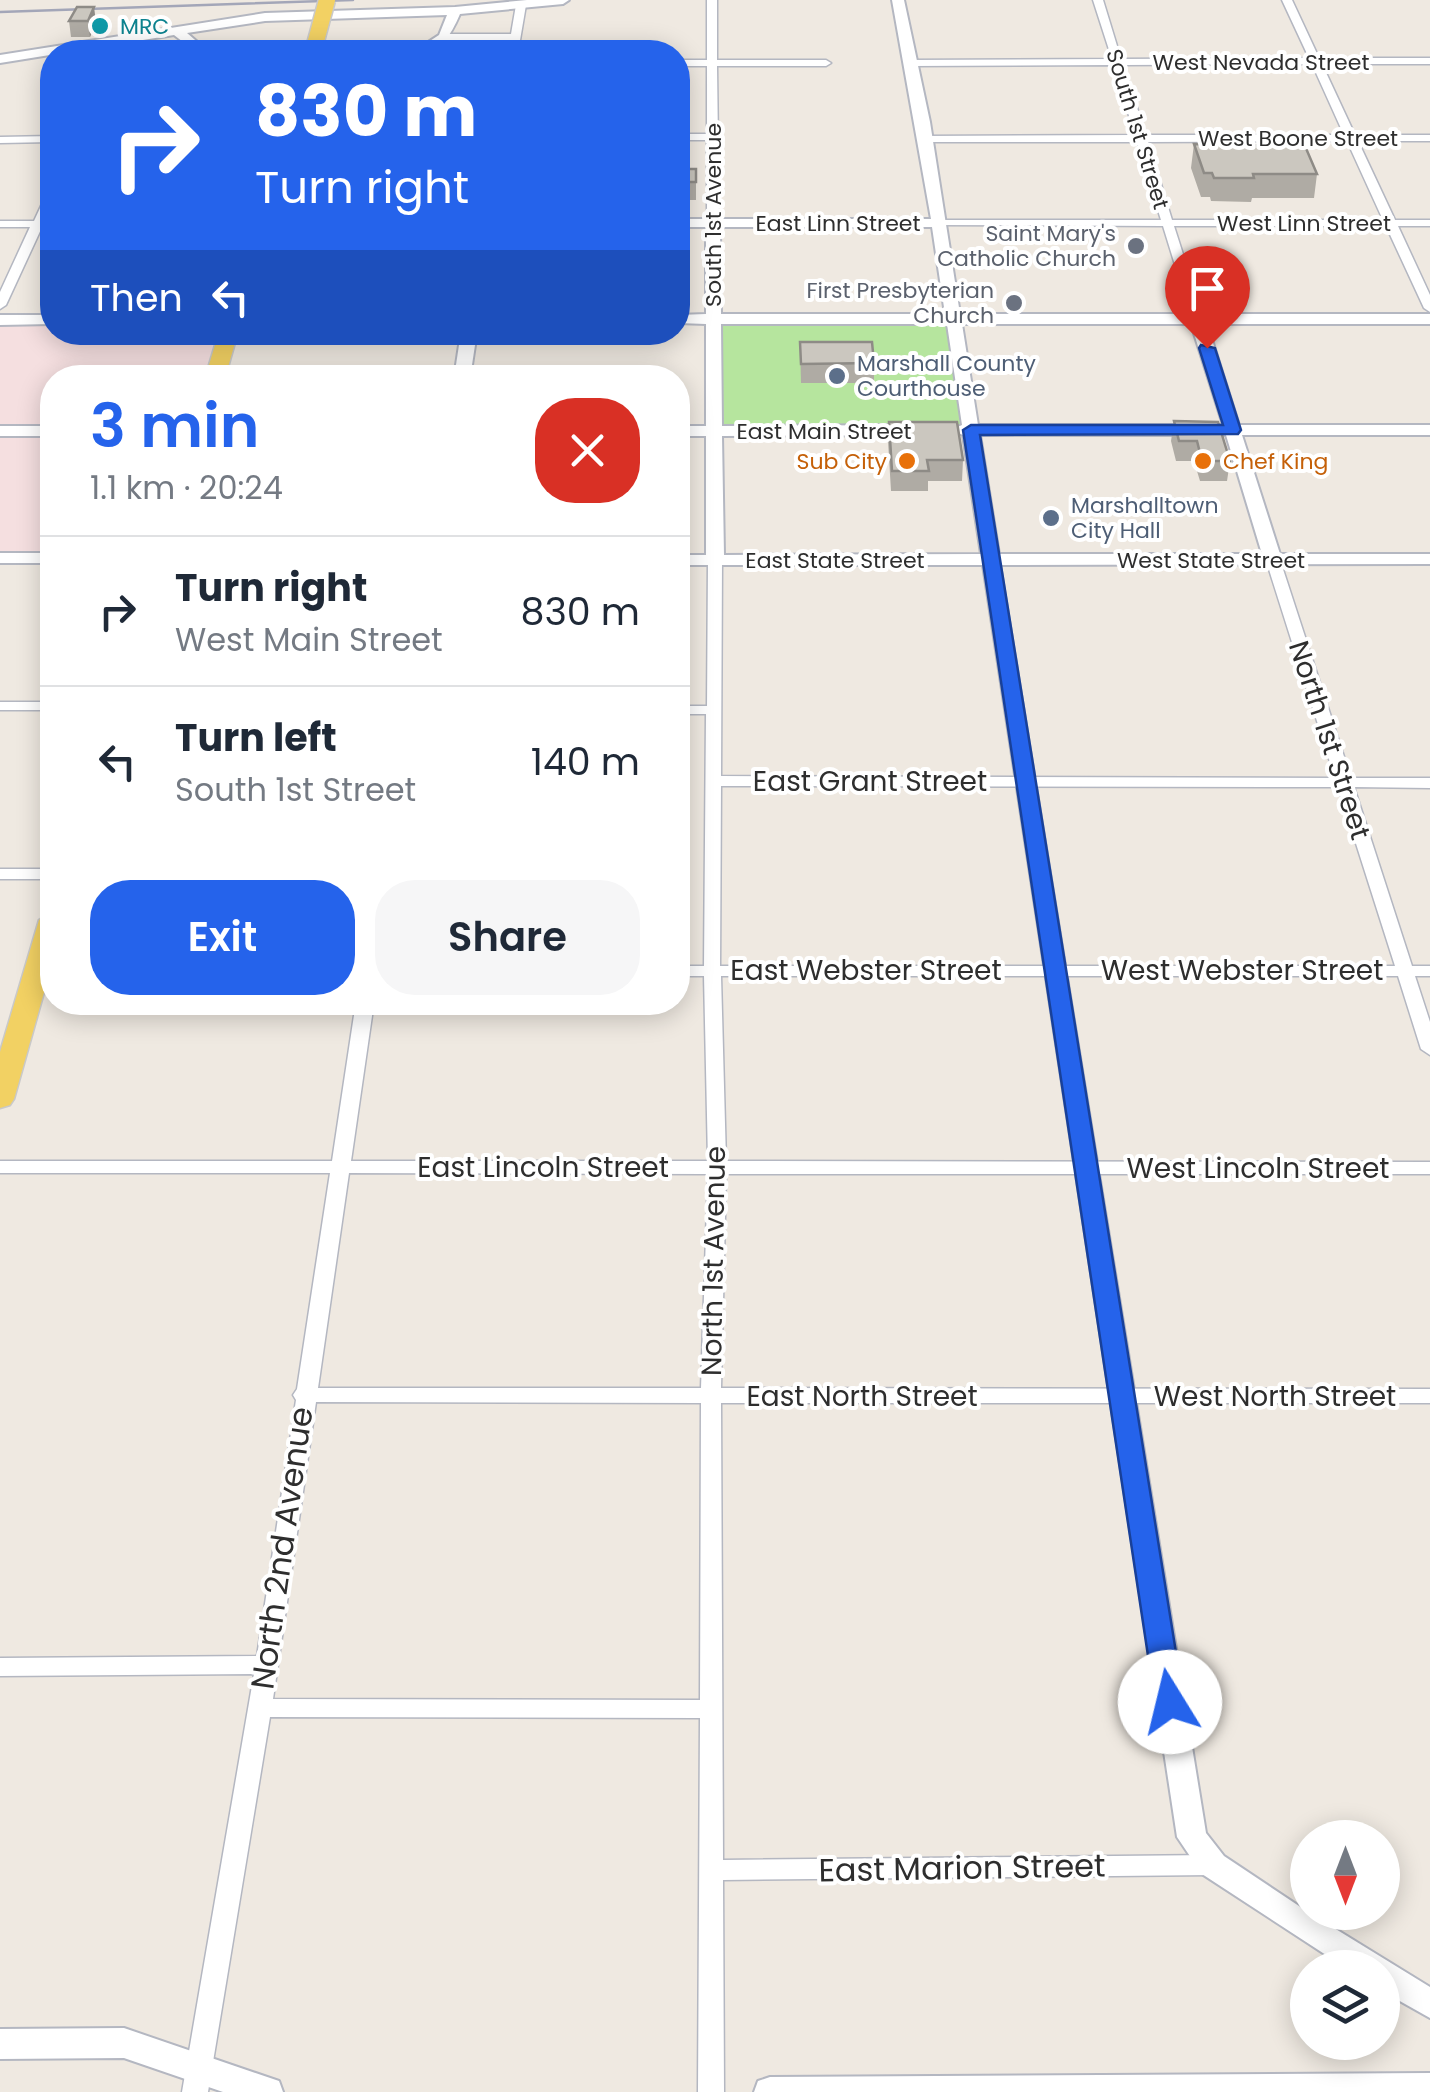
<!DOCTYPE html>
<meta charset="utf-8">
<style>
:root{--surface:#fff;--page:#f6f6f7;--text:#1f2937;--muted:#747a83;--line:#e0e1e3;--accent:#2563eb}
body{margin:0;font-family:Poppins,sans-serif;background:var(--page);color:var(--text);height:100vh;display:flex;flex-direction:column;font-size:38px;white-space:nowrap}
*{box-sizing:border-box;margin:0}
p{font-size:32px;color:var(--muted)}
.icon{flex:none;width:55px;height:55px;fill:none;stroke:currentColor;stroke-width:2;stroke-linecap:round;stroke-linejoin:round}
.map{position:relative;flex:1;overflow:hidden}
.drawer{position:absolute;left:40px;top:365px;width:650px;height:650px;display:flex;flex-direction:column;background:var(--surface);border-radius:40px;box-shadow:0 5px 25px #0003}
.drawer>*{flex:none}
.top-card{position:absolute;left:40px;top:40px;width:650px;height:305px;border-radius:40px;box-shadow:0 5px 25px #0003;background:#2563eb;color:#fff;overflow:hidden}
.needle{width:65px;rotate:180deg}
.tools{position:absolute;left:1290px;top:1820px;display:grid;gap:20px}
.tools a{display:grid;place-items:center;width:110px;height:110px;border-radius:50%;background:var(--surface);box-shadow:0 5px 25px #0003;font-size:50px}
.pin{position:absolute;display:grid;place-items:center;width:85px;height:85px;color:#fff;margin:-102px -42px;border-radius:50% 50% 50% 0;rotate:-45deg;box-shadow:0 0 10px #0007}
.pin .icon{rotate:45deg}
.me{position:absolute;width:110px;margin:-55px;rotate:351deg;stroke-linejoin:round;filter:drop-shadow(0 0 8px #0008)}
.turn{display:flex;align-items:center;gap:35px;height:210px;padding:0 50px;font-size:45px}
.turn .icon{width:130px;height:130px;stroke-width:2.5}
.turn b{display:block;font-size:70px;line-height:85px}
.then{display:flex;align-items:center;height:95px;padding:0 50px;background:#0003;gap:20px;font-size:38px}
.round{display:grid;place-items:center;flex:none;width:105px;height:105px;border-radius:40px;background:var(--page)}
.summary{display:flex;align-items:center;justify-content:space-between;height:170px;padding:0 50px}
h1{font-size:60px;font-weight:600;line-height:75px;color:var(--accent)}
.action{display:flex;gap:20px;margin-top:auto;padding:20px 50px}
.action a{flex:1;height:115px;border-radius:40px;background:var(--accent);color:#fff;font-size:40px;font-weight:600;line-height:115px;text-align:center}
.action a+a{background:var(--page);color:var(--text)}
ul{padding:0;list-style:none}
li{display:flex;align-items:center;gap:30px;height:150px;padding:0 50px;border-top:2px solid var(--line)}
li div{flex:1}
li b{display:block;font-size:38px}
li em{font-style:normal}
.map>svg:first-child{display:block}
</style>
<div class="map">
<svg width="1430" height="2092" viewBox="0 0 1430 2092">
<rect width="100%" height="100%" fill="#efe9e1"/>
<path fill="#f5dfe0" d="M 0,324 L 52,324 L 52,332 L 218,333 L 203,377 L 52,378 L 52,552 L 0,552 Z"/>
<path fill="#b6e59e" d="M 953,318 L 971,430 L 713,431 L 713,319 Z"/>
<g fill="none" stroke-linecap="round" stroke-linejoin="round">
<defs>
<g id="street">
<path d="M 707,0 L 717,0 L 717,60 L 826,60 L 831,63 L 826,66 L 717,66 L 719,223 L 713,226 L 707,223 L 707,140 L 678,140 L 678,134 L 707,134 L 707,66 L 678,66 L 678,60 L 707,60 Z"/>
<path d="M 1093,0 L 1103,0 L 1121,59 L 1309,58 L 1282,0 L 1292,0 L 1319,58 L 1430,58 L 1430,64 L 1322,64 L 1355,135 L 1430,135 L 1430,141 L 1358,141 L 1395,220 L 1430,220 L 1430,226 L 1398,226 L 1430,295 L 1430,312 L 1424,308 L 1386,226 L 1174,226 L 1204,320 L 1198,324 L 1192,320 L 1163,226 L 934,225 L 932,223 L 938,220 L 1161,220 L 1137,142 L 926,142 L 921,139 L 926,136 L 1135,135 L 1113,65 L 911,66 L 906,63 L 911,60 L 1112,59 ZM 1312,64 L 1344,135 L 1146,135 L 1123,65 ZM 1347,141 L 1383,220 L 1172,220 L 1148,142 Z"/>
<path d="M 521,2 L 526,5 L 518,52 L 508,52 L 510,40 L 444,40 L 439,37 L 444,34 L 511,34 L 516,5 Z"/>
<path d="M 99,42 L 105,42 L 115,52 L 105,52 L 97,44 Z"/>
<path d="M 52,136 L 52,142 L 0,143 L 0,137 Z"/>
<path d="M 52,190 L 52,204 L 45,221 L 52,221 L 52,227 L 42,227 L 6,305 L 0,309 L 0,292 L 30,227 L 0,227 L 0,221 L 34,221 L 47,193 Z"/>
<path d="M 715,556 L 722,560 L 721,776 L 1335,778 L 1266,560 L 1273,556 L 1280,560 L 1351,778 L 1430,778 L 1430,788 L 1354,787 L 1412,966 L 1430,966 L 1430,976 L 1415,976 L 1430,1022 L 1430,1055 L 1421,1049 L 1398,976 L 721,976 L 726,1161 L 1430,1162 L 1430,1174 L 726,1174 L 721,1388 L 1430,1389 L 1430,1403 L 721,1403 L 723,1860 L 1213,1855 L 1221,1858 L 1225,1865 L 1221,1872 L 1213,1875 L 723,1880 L 724,2092 L 698,2092 L 700,1718 L 270,1717 L 208,2092 L 182,2092 L 254,1674 L 0,1676 L 0,1658 L 257,1656 L 296,1400 L 293,1395 L 297,1389 L 330,1173 L 0,1173 L 0,1161 L 332,1161 L 356,1002 L 374,1002 L 351,1161 L 708,1161 L 704,976 L 678,976 L 678,966 L 704,966 L 706,714 L 678,714 L 678,706 L 707,706 L 708,560 ZM 721,786 L 1338,787 L 1395,966 L 720,966 ZM 349,1173 L 708,1174 L 701,1388 L 318,1388 ZM 316,1402 L 701,1403 L 700,1700 L 273,1699 Z"/>
<rect x="0" y="702" width="52" height="8"/>
<rect x="0" y="869" width="52" height="10"/>
</g>
<g id="secondary">
<path d="M 527,0 L 569,0 L 563,4 L 460,14 C 450,37 440,54 413,52 L 439,35 L 447,15 L 265,21 L 187,33 L 209,52 L 196,52 L 174,35 L 0,63 L 0,55 L 265,13 L 455,7 Z"/>
<path d="M 892,0 L 904,0 L 930,122 L 960,314 L 1430,314 L 1430,324 L 1207,324 L 1239,425 L 1430,425 L 1430,435 L 1242,435 L 1280,554 L 1430,554 L 1430,564 L 1000,565 L 1206,1833 L 1224,1856 L 1308,1912 L 1430,1987 L 1430,2018 L 1382,1991 L 1382,1968 L 1346,1968 L 1202,1874 L 1177,1837 L 983,565 L 678,565 L 678,555 L 706,555 L 706,436 L 678,436 L 678,426 L 706,426 L 706,324 L 678,323 L 678,315 L 706,314 L 706,227 L 678,227 L 678,219 L 931,219 ZM 720,227 L 932,227 L 945,314 L 721,314 ZM 721,324 L 947,324 L 962,425 L 951,430 L 963,435 L 981,554 L 724,555 L 722,436 L 917,435 L 925,430 L 917,425 L 722,426 ZM 962,324 L 1191,324 L 1223,425 L 978,425 ZM 980,435 L 1226,435 L 1262,554 L 999,554 Z"/>
<path d="M 0,315 L 52,315 L 52,324 L 0,325 Z"/>
<path d="M 461,332 L 477,332 L 470,378 L 454,378 Z"/>
<rect x="0" y="426" width="52" height="10"/>
<rect x="0" y="553" width="52" height="10"/>
<path d="M 124,2028 L 279,2081 L 283,2092 L 223,2092 L 124,2058 L 0,2059 L 0,2029 Z"/>
<path d="M 1430,2073 L 1430,2092 L 754,2092 L 758,2081 L 770,2077 Z"/>
</g>
<g id="primary">
<path d="M 219,332 L 238,332 L 225,378 L 205,378 Z"/>
<path d="M 52,912 L 52,964 L 14,1099 L 10,1105 L 0,1108 L 0,1052 L 39,920 Z"/>
</g>
</defs>
<use href="#street" stroke="#b4b7c1" stroke-width="3"/>
<use href="#secondary" stroke="#b4b7c1" stroke-width="4"/>
<use href="#primary" stroke="#c9c9c9" stroke-width="3"/>
<use href="#street" fill="#fff" fill-rule="evenodd"/>
<use href="#secondary" fill="#fff" fill-rule="evenodd"/>
<use href="#primary" fill="#f2d163" fill-rule="evenodd"/>
<path stroke="#a3a6b8" stroke-width="2.5" d="M 0,12 L 353,0"/>
<defs>
<path id="primary-bridge" d="M 313,52 L 327,0"/>
</defs>
<use href="#primary-bridge" stroke="#c9c9c9" stroke-width="19" stroke-linecap="butt"/>
<use href="#primary-bridge" stroke="#f2d163" stroke-width="16"/>
</g>
<g fill="#afaba4">
<path d="M 69,21 L 96,22 L 90,37 L 71,37 Z"/>
<path d="M 1194,144 L 1317,174 L 1314,198 L 1252,198 L 1251,202 L 1211,201 L 1210,197 L 1201,197 L 1191,168 Z"/>
<rect x="678" y="169" width="18" height="31"/>
<path d="M 800,342 L 874,363 L 874,383 L 801,383 Z"/>
<path d="M 1174,421 L 1230,461 L 1227,481 L 1200,481 L 1194,461 L 1176,461 L 1171,441 Z"/>
<path d="M 889,422 L 963,460 L 962,481 L 928,481 L 928,491 L 891,491 L 888,441 Z"/>
</g>
<path fill="#8e8b86" d="M 94,7 L 96,22 L 90,37 L 88,21 Z"/>
<g fill="#cbc7bf" stroke="#8e8b86" stroke-width="2.5">
<path d="M 77,7 L 94,7 L 88,21 L 69,21 Z"/>
<path d="M 1194,144 L 1305,146 L 1317,174 L 1253,174 L 1254,178 L 1214,178 L 1212,173 L 1204,173 Z"/>
<rect x="678" y="169" width="18" height="13"/>
<path d="M 800,342 L 872,342 L 874,363 L 801,364 Z"/>
<path d="M 1174,421 L 1218,422 L 1230,461 L 1202,461 L 1197,441 L 1179,441 Z"/>
<path d="M 889,422 L 957,422 L 963,460 L 927,460 L 929,471 L 892,471 Z"/>
</g>
<path fill="#2563eb" stroke="#184099" stroke-width="2.5" d="M 1201,345 L 1215,348 L 1241,430 L 1238,434 L 980,435 L 1184,1702 L 1180,1710 L 1170,1713 L 1159,1710 L 1155,1702 L 963,430 L 971,425 L 1223,425 L 1199,348 Z"/>
<circle fill="#0f9aa8" stroke="#fff" stroke-width="4" cx="100" cy="26" r="10"/>
<g fill="#6b7280" stroke="#fff" stroke-width="4">
<circle cx="1136" cy="246" r="10"/>
<circle cx="1014" cy="303" r="10"/>
</g>
<g fill="#5c6f8a" stroke="#fff" stroke-width="4">
<circle cx="837" cy="376" r="10"/>
<circle cx="1051" cy="518" r="10"/>
</g>
<g fill="#e8710a" stroke="#fff" stroke-width="4">
<circle cx="907" cy="461" r="10"/>
<circle cx="1203" cy="461" r="10"/>
</g>
<g text-anchor="middle" stroke-width="8" stroke-linejoin="round" paint-order="stroke">
<g font-size="22" fill="#0d838f" stroke="#fff" text-anchor="start">
<text x="120" y="34">MRC</text>
</g>
<g font-size="22" fill="#2e2e2e" stroke="#fff">
<text x="1261" y="70">West Nevada Street</text>
<text transform="translate(1138 129) rotate(73)" y="8">South 1st Street</text>
<text x="1298" y="146">West Boone Street</text>
<text transform="translate(713 215) rotate(-90)" y="8">South 1st Avenue</text>
<text x="838" y="231">East Linn Street</text>
<text x="1304" y="231">West Linn Street</text>
<text x="824" y="439">East Main Street</text>
<text x="835" y="568">East State Street</text>
<text x="1211" y="568">West State Street</text>
</g>
<g font-size="22" fill="#5b616d" stroke="#fff" text-anchor="end">
<text x="1116" y="241">Saint Mary's<tspan x="1116" dy="25">Catholic Church</tspan></text>
<text x="994" y="298">First Presbyterian<tspan x="994" dy="25">Church</tspan></text>
</g>
<g font-size="22" fill="#4e5e75" stroke="#fff" text-anchor="start">
<text x="857" y="371">Marshall County<tspan x="857" dy="25">Courthouse</tspan></text>
<text x="1071" y="513">Marshalltown<tspan x="1071" dy="25">City Hall</tspan></text>
</g>
<g font-size="22" fill="#c56008" stroke="#fff" text-anchor="end">
<text x="887" y="469">Sub City</text>
<text x="1223" y="469" text-anchor="start">Chef King</text>
</g>
<g font-size="28" fill="#2e2e2e" stroke="#fff">
<text transform="translate(1330 740) rotate(72)" y="10">North 1st Street</text>
<text x="870" y="791">East Grant Street</text>
<text x="866" y="980">East Webster Street</text>
<text x="1242" y="980">West Webster Street</text>
<text x="543" y="1177">East Lincoln Street</text>
<text x="1258" y="1178">West Lincoln Street</text>
<text transform="translate(713 1261) rotate(-89)" y="10">North 1st Avenue</text>
<text x="862" y="1406">East North Street</text>
<text x="1275" y="1406">West North Street</text>
</g>
<g font-size="32" fill="#2e2e2e" stroke="#fff">
<text transform="translate(282 1548) rotate(-82)" y="11">North 2nd Avenue</text>
<text transform="translate(962 1868) rotate(-1)" y="11">East Marion Street</text>
</g>
</g>
</svg>
<div class="tools">
<a><svg class="needle" viewBox="-14 -14 28 28"><path d="M0-13l5 13h-10z" fill="#e53935"/><path d="M0 13l5-13h-10z" fill="#747a83"/></svg></a>
<a><svg class="icon" aria-label="layers" viewBox="0 0 24 24"><path d="M12 4l9 5-9 5-9-5zM3 14l9 5 9-5"/></svg></a>
</div>
<div class="pin" style="left:1207px;top:348px;background:#d93025"><svg class="icon" aria-label="arrive" viewBox="0 0 24 24"><path d="M6 21V4h12l-3 4 3 4H6"/></svg></div>
<svg class="me" style="left:1170px;top:1702px" viewBox="-20 -20 40 40"><circle r="19" fill="#fff"/><path d="M0-13L10 11 0 6-10 11z" fill="#2563eb"/></svg>
<div class="top-card">
<div class="turn"><svg class="icon" aria-label="right" viewBox="0 0 24 24"><path d="M7 20v-9h11M14 6l5 5-5 5"/></svg><div><b>830 m</b>Turn right</div></div>
<div class="then">Then<svg class="icon" aria-label="left" viewBox="0 0 24 24"><path d="M17 20v-9H6M10 6l-5 5 5 5"/></svg></div>
</div>
<section class="drawer">
<div class="summary"><div><h1>3 min</h1><p>1.1 km · 20:24</p></div><a class="round" style="background:#d93025;color:#fff"><svg class="icon" aria-label="close" viewBox="0 0 24 24"><path d="M6 6l12 12M18 6L6 18"/></svg></a></div>
<ul>
<li><svg class="icon" aria-label="right" viewBox="0 0 24 24"><path d="M7 20v-9h11M14 6l5 5-5 5"/></svg><div><b>Turn right</b><p>West Main Street</p></div><em>830 m</em></li>
<li><svg class="icon" aria-label="left" viewBox="0 0 24 24"><path d="M17 20v-9H6M10 6l-5 5 5 5"/></svg><div><b>Turn left</b><p>South 1st Street</p></div><em>140 m</em></li>
</ul>
<div class="action"><a>Exit</a><a>Share</a></div>
</section>
</div>
